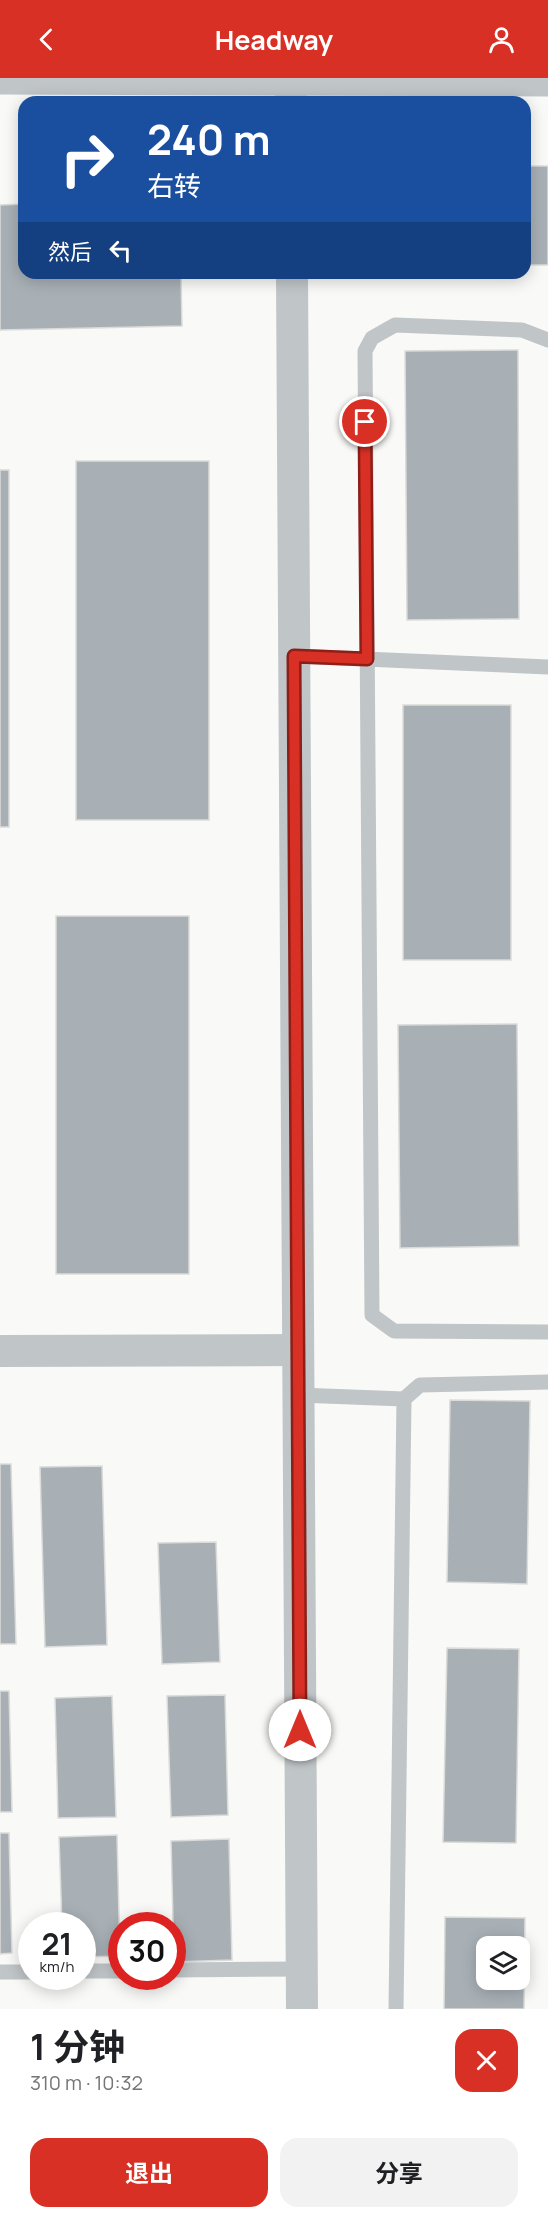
<!DOCTYPE html>
<html lang="zh">
<meta charset="utf-8">
<style>
:root{--surface:#fff;--page:#f2f2f2;--text:#202124;--muted:#757577;--accent:#d93025}
body{margin:0;font-family:Manrope,"Noto Sans SC",sans-serif;background:var(--page);color:var(--text);height:100vh;display:flex;flex-direction:column;font-size:22px;white-space:nowrap}
*{box-sizing:border-box;margin:0}
p{font-size:20px;color:var(--muted)}
.icon{flex:none;width:33px;height:33px;fill:none;stroke:currentColor;stroke-width:2;stroke-linecap:round;stroke-linejoin:round}
.map{position:relative;height:1931px;overflow:hidden}
.panel{display:flex;flex-direction:column;background:var(--surface);flex:1}
.panel>*{flex:none}
.banner{position:absolute;left:18px;top:18px;width:513px;height:183px;border-radius:18px;box-shadow:0 3px 15px #0003;background:#1a4fa0;color:#fff;overflow:hidden}
.buttons{position:absolute;left:476px;top:1858px;display:grid;gap:12px}
.buttons a{display:grid;place-items:center;width:54px;height:54px;border-radius:12px;background:var(--surface);box-shadow:0 3px 15px #0003;font-size:30px}
.speed{position:absolute;left:18px;top:1834px;display:flex;gap:12px;font-size:30px;font-weight:700;text-align:center}
.speed>*{display:grid;place-content:center;width:78px;height:78px;border-radius:50%;background:var(--surface);box-shadow:0 3px 15px #0003;line-height:1}
.speed small{font-size:15px;font-weight:400}
.speed .limit{border:9px solid #d22;background:#fff;color:#111}
.pin{position:absolute;display:grid;place-items:center;width:51px;height:51px;color:#fff;margin:-26px;border:3px solid #fff;border-radius:50%;box-shadow:0 2px 6px #0007}
.me{position:absolute;width:66px;margin:-33px;rotate:0deg;stroke-linejoin:round;filter:drop-shadow(0 0 4px #0008)}
.turn{display:flex;align-items:center;gap:21px;height:126px;padding:0 30px;font-size:27px}
.turn .icon{width:78px;height:78px;stroke-width:2.5}
.turn b{display:block;font-size:42px;line-height:51px}
.then{display:flex;align-items:center;height:57px;padding:0 30px;background:#0003;gap:12px;font-size:22px}
.round{display:grid;place-items:center;flex:none;width:63px;height:63px;border-radius:18px;background:var(--page)}
.summary{display:flex;align-items:center;justify-content:space-between;height:102px;padding:0 30px}
h1{font-size:36px;font-weight:700;line-height:45px}
.primary-button{display:flex;gap:12px;margin-top:auto;padding:12px 30px}
.primary-button a{flex:1;height:69px;border-radius:18px;background:var(--accent);color:#fff;font-size:24px;font-weight:700;line-height:69px;text-align:center}
.primary-button a+a{background:var(--page);color:var(--text)}
header{display:flex;justify-content:space-between;align-items:center;height:78px;padding:0 30px;background:var(--accent);color:#fff;font-size:27px;font-weight:700}
.map>svg:first-child{display:block}
</style>
<header><svg class="icon" aria-label="back" viewBox="0 0 24 24"><path d="M15 5l-7 7 7 7"/></svg>Headway<svg class="icon" aria-label="person" viewBox="0 0 24 24"><circle cx="12" cy="8" r="4"/><path d="M4 21q1-7 8-7t8 7"/></svg></header>
<div class="map">
<svg width="548" height="1931" viewBox="0 0 548 1931">
<rect width="100%" height="100%" fill="#f9f9f7"/>
<g fill="#a8b0b6" stroke="#dbdbd9" stroke-width="1.5" fill-rule="evenodd">
<rect x="525" y="88" width="23" height="99"/>
<path d="M 24,126 L 24,195 L 181,195 L 182,248 L 0,252 L 0,127 Z"/>
<path d="M 518,272 L 519,541 L 407,542 L 405,273 Z"/>
<rect x="76" y="383" width="133" height="359"/>
<rect x="0" y="392" width="9" height="357"/>
<rect x="403" y="627" width="108" height="255"/>
<rect x="56" y="838" width="133" height="358"/>
<path d="M 517,946 L 519,1168 L 400,1170 L 398,947 Z"/>
<path d="M 450,1322 L 530,1323 L 527,1506 L 447,1504 Z"/>
<path d="M 0,1386 L 11,1386 L 16,1566 L 0,1566 Z"/>
<path d="M 102,1388 L 107,1567 L 45,1569 L 40,1389 Z"/>
<path d="M 216,1464 L 220,1584 L 162,1586 L 158,1465 Z"/>
<path d="M 447,1570 L 519,1571 L 516,1765 L 443,1764 Z"/>
<path d="M 0,1613 L 9,1613 L 12,1734 L 0,1734 Z"/>
<path d="M 225,1617 L 228,1737 L 171,1739 L 167,1618 Z"/>
<path d="M 112,1618 L 116,1739 L 58,1740 L 55,1620 Z"/>
<path d="M 0,1755 L 9,1755 L 12,1875 L 0,1876 Z"/>
<path d="M 117,1757 L 120,1878 L 82,1879 L 82,1848 L 62,1848 L 59,1759 Z"/>
<path d="M 229,1761 L 232,1882 L 174,1884 L 171,1763 Z"/>
<path d="M 445,1839 L 525,1840 L 524,1931 L 444,1931 ZM 486,1869 L 519,1869 L 519,1902 L 486,1902 Z"/>
</g>
<g fill="none" stroke-linecap="round" stroke-linejoin="round">
<g stroke="#c0c5c8" stroke-width="15">
<path d="M 548,262 L 522,252 L 395,247 L 372,260 L 365,273 L 372,1237 L 394,1253 L 548,1254"/>
<path d="M 294,578 L 548,589"/>
<path d="M 298,1317 L 404,1321 L 420,1307 L 548,1304"/>
<path d="M 172,1892 L 302,1891"/>
<path d="M 82,1893 L 122,1893"/>
<path d="M 0,1894 L 32,1894"/>
<path d="M 396,1931 L 404,1321"/>
</g>
<g stroke="#c0c5c8" stroke-width="32">
<path d="M 291,1 L 291,24"/>
<path d="M 292,195 L 302,1931"/>
<path d="M 0,1273 L 298,1272"/>
</g>
<path stroke="#c0c5c8" stroke-width="33" d="M 0,0 L 548,2"/>
</g>
<g fill="none" stroke-linecap="round" stroke-linejoin="round">
<defs>
<path id="route" d="M 300,1652 L 294,578 L 367,581 L 365,344"/>
</defs>
<use href="#route" stroke="#8d1f18" stroke-width="15"/>
<use href="#route" stroke="#d93025" stroke-width="10"/>
</g>
</svg>
<div class="buttons">
<a><svg class="icon" aria-label="layers" viewBox="0 0 24 24"><path d="M12 4l9 5-9 5-9-5zM3 14l9 5 9-5"/></svg></a>
</div>
<div class="speed"><div>21<small>km/h</small></div><div class="limit">30</div></div>
<div class="pin" style="left:365px;top:344px;background:#d93025"><svg class="icon" aria-label="arrive" viewBox="0 0 24 24"><path d="M6 21V4h12l-3 4 3 4H6"/></svg></div>
<svg class="me" style="left:300px;top:1652px" viewBox="-20 -20 40 40"><circle r="19" fill="#fff"/><path d="M0-13L10 11 0 6-10 11z" fill="#d93025"/></svg>
<div class="banner">
<div class="turn"><svg class="icon" aria-label="right" viewBox="0 0 24 24"><path d="M7 20v-9h11M14 6l5 5-5 5"/></svg><div><b>240 m</b>右转</div></div>
<div class="then">然后<svg class="icon" aria-label="left" viewBox="0 0 24 24"><path d="M17 20v-9H6M10 6l-5 5 5 5"/></svg></div>
</div>
</div>
<section class="panel">
<div class="summary"><div><h1>1 分钟</h1><p>310 m · 10:32</p></div><a class="round" style="background:#d93025;color:#fff"><svg class="icon" aria-label="close" viewBox="0 0 24 24"><path d="M6 6l12 12M18 6L6 18"/></svg></a></div>
<div class="primary-button"><a>退出</a><a>分享</a></div>
</section>
